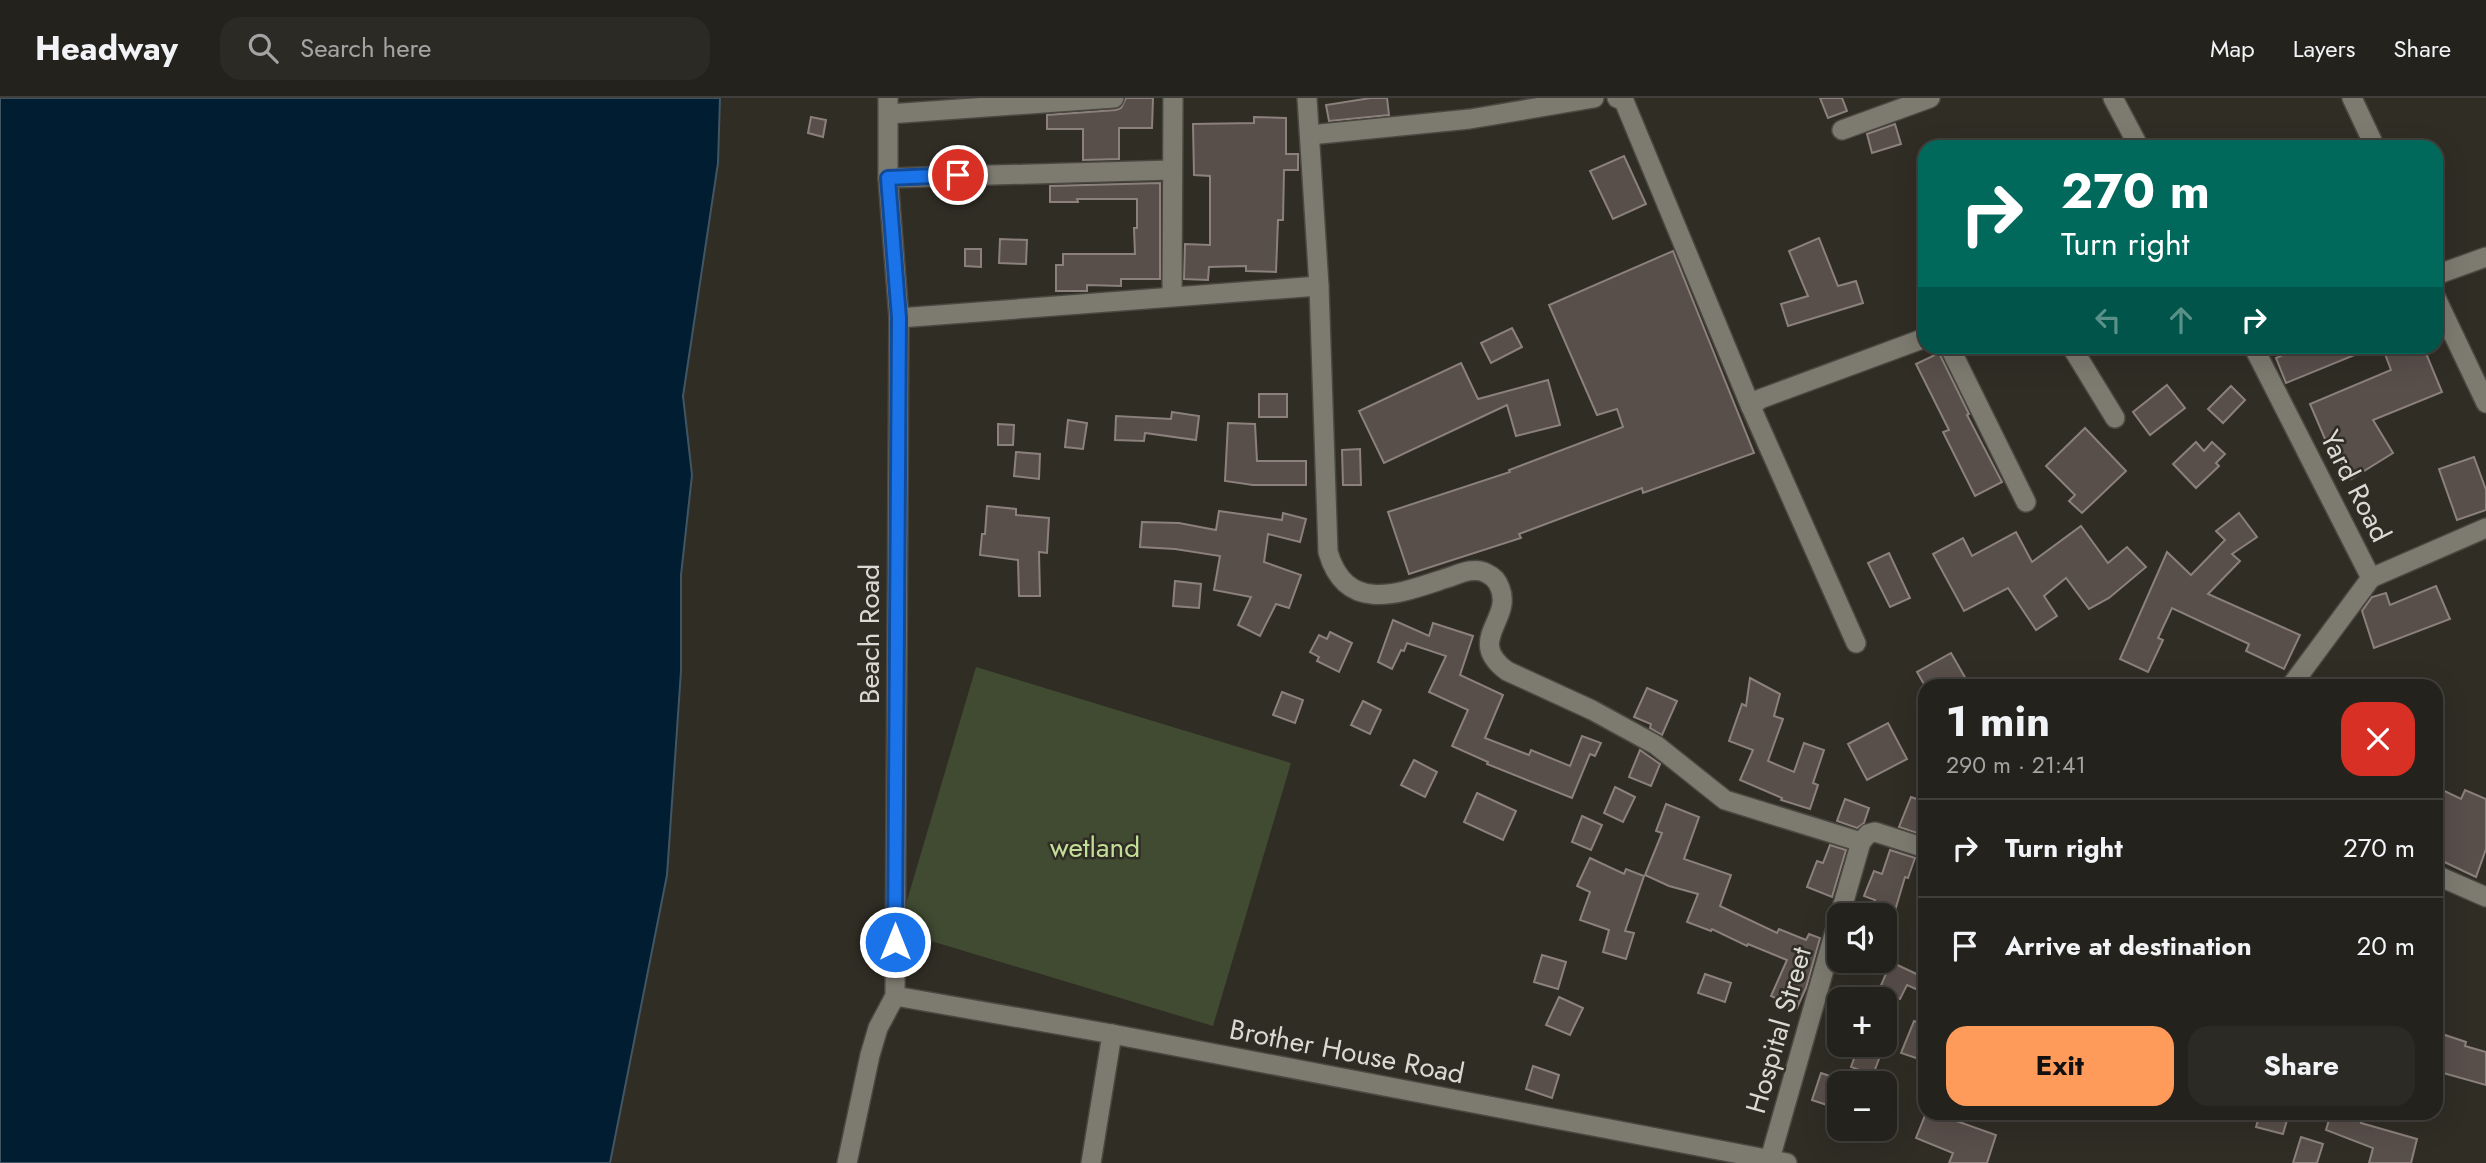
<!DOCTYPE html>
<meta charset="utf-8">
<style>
:root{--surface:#24221c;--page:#2c2a25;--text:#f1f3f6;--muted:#a3a4a3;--line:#413f3b;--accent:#ff9b5a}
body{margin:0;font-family:Jost,sans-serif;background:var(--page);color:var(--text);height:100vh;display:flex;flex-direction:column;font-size:26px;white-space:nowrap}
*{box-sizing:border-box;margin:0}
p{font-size:23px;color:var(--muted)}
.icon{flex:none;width:38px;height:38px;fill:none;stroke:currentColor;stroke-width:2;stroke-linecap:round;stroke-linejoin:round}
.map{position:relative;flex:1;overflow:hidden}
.side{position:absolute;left:1918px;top:581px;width:525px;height:441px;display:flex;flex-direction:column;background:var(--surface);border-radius:21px;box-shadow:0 7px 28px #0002,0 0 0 2px var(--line)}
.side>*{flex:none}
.banner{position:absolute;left:1918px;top:42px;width:525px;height:214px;border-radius:21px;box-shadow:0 7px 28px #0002,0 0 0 2px var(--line);background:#00695c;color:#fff;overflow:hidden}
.buttons{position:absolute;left:1827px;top:805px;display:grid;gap:14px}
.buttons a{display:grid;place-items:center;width:70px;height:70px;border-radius:14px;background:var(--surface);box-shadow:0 7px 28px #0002,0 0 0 2px var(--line);font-size:35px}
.pin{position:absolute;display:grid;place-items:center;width:60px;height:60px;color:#fff;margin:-30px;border:4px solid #fff;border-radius:50%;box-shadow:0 2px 7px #0007}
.me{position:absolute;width:77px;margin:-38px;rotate:0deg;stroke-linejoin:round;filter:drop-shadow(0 0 5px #0008)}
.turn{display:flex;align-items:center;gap:24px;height:147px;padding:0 28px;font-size:32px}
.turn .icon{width:91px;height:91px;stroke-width:2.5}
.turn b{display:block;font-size:49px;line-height:60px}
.lanes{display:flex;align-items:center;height:66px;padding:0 28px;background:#0003;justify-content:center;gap:35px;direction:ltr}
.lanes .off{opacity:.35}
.round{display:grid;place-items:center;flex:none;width:74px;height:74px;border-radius:21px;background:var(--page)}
.overview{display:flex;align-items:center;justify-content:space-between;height:119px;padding:0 28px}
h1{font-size:42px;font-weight:700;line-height:52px}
.action{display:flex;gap:14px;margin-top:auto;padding:14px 28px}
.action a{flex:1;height:80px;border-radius:21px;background:var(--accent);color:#111;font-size:28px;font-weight:700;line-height:80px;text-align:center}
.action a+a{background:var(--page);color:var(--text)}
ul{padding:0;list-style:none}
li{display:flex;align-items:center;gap:21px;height:98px;padding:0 28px;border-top:2px solid var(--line)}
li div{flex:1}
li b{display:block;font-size:26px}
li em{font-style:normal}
header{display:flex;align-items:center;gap:42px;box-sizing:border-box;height:98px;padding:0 35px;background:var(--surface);border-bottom:2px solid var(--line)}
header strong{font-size:33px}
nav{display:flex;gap:38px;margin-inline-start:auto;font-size:24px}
.search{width:490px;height:63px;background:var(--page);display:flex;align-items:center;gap:18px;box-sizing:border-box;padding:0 24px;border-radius:21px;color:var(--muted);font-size:26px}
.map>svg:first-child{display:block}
</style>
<header>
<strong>Headway</strong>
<div class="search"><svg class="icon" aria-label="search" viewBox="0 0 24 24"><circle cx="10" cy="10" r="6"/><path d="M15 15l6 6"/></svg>Search here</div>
<nav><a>Map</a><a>Layers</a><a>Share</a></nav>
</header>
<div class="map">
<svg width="2486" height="1065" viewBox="0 0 2486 1065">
<rect width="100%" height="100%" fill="#302d25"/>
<path fill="#414b32" d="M 976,569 L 1291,665 L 1213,928 L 898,833 Z"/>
<path fill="#001d32" stroke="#425563" stroke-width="2" d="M 0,0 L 720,0 L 718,65 L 683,298 L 692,377 L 681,477 L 681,573 L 667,777 L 610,1065 L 0,1065 Z"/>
<g fill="#584e4a" stroke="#8b807c" stroke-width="2">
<path d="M 1126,0 L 1153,0 L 1152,30 L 1119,30 L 1119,61 L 1083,62 L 1083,31 L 1047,31 L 1047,17 L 1116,12 L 1121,10 Z"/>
<path d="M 1371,0 L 1387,0 L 1389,17 L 1329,23 L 1326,7 Z"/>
<path d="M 1820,0 L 1842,0 L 1847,13 L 1828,20 Z"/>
<path d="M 811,19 L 826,22 L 823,39 L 808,35 Z"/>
<path d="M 1254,19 L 1286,20 L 1286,56 L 1298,56 L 1298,72 L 1284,72 L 1283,122 L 1278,122 L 1276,174 L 1246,173 L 1246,168 L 1209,169 L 1208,182 L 1184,181 L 1185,146 L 1210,147 L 1210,78 L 1194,77 L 1193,26 L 1254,25 Z"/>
<path d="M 1895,26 L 1901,46 L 1872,55 L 1867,36 Z"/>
<path d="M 1624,58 L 1646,106 L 1613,121 L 1590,73 Z"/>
<path d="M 1160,85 L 1160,181 L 1121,181 L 1121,188 L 1087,187 L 1087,193 L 1056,193 L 1056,167 L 1063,167 L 1063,156 L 1135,156 L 1134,130 L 1137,130 L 1137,101 L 1077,101 L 1078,104 L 1050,104 L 1050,88 Z"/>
<path d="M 1819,140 L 1838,188 L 1856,183 L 1863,205 L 1788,228 L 1781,206 L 1808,198 L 1789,153 Z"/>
<path d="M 1000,141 L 1027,142 L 1026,166 L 999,165 Z"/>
<path d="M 965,151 L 981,151 L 981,169 L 965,168 Z"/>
<path d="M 1673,153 L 1754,355 L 1643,395 L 1642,390 L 1519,436 L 1521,440 L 1409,476 L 1388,414 L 1510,374 L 1509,372 L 1623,329 L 1617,311 L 1597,317 L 1549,207 Z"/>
<path d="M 1512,230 L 1522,249 L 1491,265 L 1481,245 Z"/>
<path d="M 2303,248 L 2374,248 L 2374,249 L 2286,285 L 2276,260 Z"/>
<path d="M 2382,248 L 2423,248 L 2442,294 L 2373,322 L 2393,355 L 2351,381 L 2327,341 L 2325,341 L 2310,306 L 2391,272 Z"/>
<path d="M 1939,255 L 1969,316 L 1967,317 L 2002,384 L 1975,398 L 1943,334 L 1949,332 L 1916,266 Z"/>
<path d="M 1461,265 L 1478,301 L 1548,282 L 1560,327 L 1516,338 L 1507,307 L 1384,365 L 1359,313 Z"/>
<path d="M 2167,287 L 2185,310 L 2150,337 L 2133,314 Z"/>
<path d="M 2231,288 L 2245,302 L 2223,325 L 2208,311 Z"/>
<rect x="1259" y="296" width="28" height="23"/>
<path d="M 1172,314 L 1199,318 L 1196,342 L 1145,335 L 1144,343 L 1115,342 L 1116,318 L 1171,321 Z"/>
<path d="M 1068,322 L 1087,325 L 1083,351 L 1065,349 Z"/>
<path d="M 1228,325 L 1255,326 L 1257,363 L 1306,363 L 1306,387 L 1253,387 L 1225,383 Z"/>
<path d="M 998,326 L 1014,327 L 1013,347 L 998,347 Z"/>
<path d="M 2085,330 L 2126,373 L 2082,415 L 2069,403 L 2075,397 L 2046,368 Z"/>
<path d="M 2196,344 L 2204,353 L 2212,344 L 2225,356 L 2216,365 L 2219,368 L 2196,390 L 2173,366 Z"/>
<path d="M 1360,351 L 1361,387 L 1343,387 L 1342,352 Z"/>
<path d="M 1016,354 L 1040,356 L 1039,381 L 1014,378 Z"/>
<path d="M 2474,359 L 2486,392 L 2486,412 L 2457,422 L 2439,371 Z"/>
<path d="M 987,408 L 1016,411 L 1016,417 L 1049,420 L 1047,455 L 1039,454 L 1040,498 L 1019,498 L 1018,462 L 980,457 L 982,436 L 985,436 Z"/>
<path d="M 1219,413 L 1282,422 L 1283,415 L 1306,421 L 1300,444 L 1268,436 L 1264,464 L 1301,477 L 1289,510 L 1276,506 L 1260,538 L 1238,527 L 1251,499 L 1214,492 L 1220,458 L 1175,451 L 1140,449 L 1142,424 L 1179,425 L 1216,432 Z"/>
<path d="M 2239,415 L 2257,439 L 2232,456 L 2240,463 L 2208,496 L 2300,537 L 2284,571 L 2246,553 L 2249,546 L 2172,510 L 2158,540 L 2163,542 L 2148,574 L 2120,561 L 2167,454 L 2191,477 L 2225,442 L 2216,433 Z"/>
<path d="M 2081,428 L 2108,465 L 2127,449 L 2146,469 L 2109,500 L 2089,511 L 2066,480 L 2044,498 L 2057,518 L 2036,532 L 2008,490 L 1964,513 L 1933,456 L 1963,440 L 1972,458 L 2016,434 L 2032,464 Z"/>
<path d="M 1889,455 L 1910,500 L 1890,509 L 1868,465 Z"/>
<path d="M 1175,483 L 1201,486 L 1199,510 L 1173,508 Z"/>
<path d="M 2436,488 L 2450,521 L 2374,550 L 2362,513 L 2372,499 L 2386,495 L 2390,507 Z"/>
<path d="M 1393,522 L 1429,538 L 1433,525 L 1473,538 L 1460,577 L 1503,597 L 1485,640 L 1529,657 L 1531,652 L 1570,668 L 1582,638 L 1601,645 L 1595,658 L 1590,656 L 1572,700 L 1487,666 L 1488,664 L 1452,648 L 1468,612 L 1429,594 L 1446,558 L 1407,545 L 1404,553 L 1401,552 L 1392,571 L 1378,564 Z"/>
<path d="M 1330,534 L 1352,545 L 1339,574 L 1317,563 L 1319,559 L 1310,554 L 1319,537 L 1327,541 Z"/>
<path d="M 1951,555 L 1966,581 L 1961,583 L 1964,588 L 1925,588 L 1917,574 Z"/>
<path d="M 1750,580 L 1780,596 L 1774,618 L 1783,621 L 1768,663 L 1794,674 L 1804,645 L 1824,652 L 1813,685 L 1818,687 L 1810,711 L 1781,702 L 1782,700 L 1740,682 L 1753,652 L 1729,643 L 1742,606 L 1746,608 Z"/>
<path d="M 1647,590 L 1677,603 L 1662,637 L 1650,630 L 1651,626 L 1634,619 Z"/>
<path d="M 1282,594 L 1303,602 L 1295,625 L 1273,617 Z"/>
<path d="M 1363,603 L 1381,612 L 1370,636 L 1351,627 Z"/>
<path d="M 1888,625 L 1907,661 L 1867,682 L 1848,646 Z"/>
<path d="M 1640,652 L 1660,666 L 1651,688 L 1629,679 Z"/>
<path d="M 1414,662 L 1437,674 L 1425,699 L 1401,687 Z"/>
<path d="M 1615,689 L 1635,699 L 1623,724 L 1604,715 Z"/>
<path d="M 2436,689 L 2461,701 L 2465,692 L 2486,701 L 2486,751 L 2476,779 L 2436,760 Z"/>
<path d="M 1477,695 L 1516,713 L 1503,742 L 1464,724 Z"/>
<path d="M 1911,699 L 1925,704 L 1923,737 L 1899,729 Z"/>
<path d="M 1845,701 L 1869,710 L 1864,725 L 1857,730 L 1837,723 Z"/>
<path d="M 1666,706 L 1699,719 L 1684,761 L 1731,777 L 1720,808 L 1777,835 L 1779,831 L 1806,842 L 1809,836 L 1820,840 L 1806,890 L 1797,910 L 1771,898 L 1787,862 L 1748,846 L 1747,848 L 1712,831 L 1711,833 L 1687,824 L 1698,796 L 1669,788 L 1645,777 L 1662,735 L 1656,733 Z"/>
<path d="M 1582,718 L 1602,727 L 1591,752 L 1572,744 Z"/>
<path d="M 1830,747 L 1846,752 L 1832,799 L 1807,789 L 1817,763 L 1823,765 Z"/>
<path d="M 1890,752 L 1915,760 L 1908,780 L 1905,779 L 1894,816 L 1873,808 L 1875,802 L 1864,798 L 1874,773 L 1882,776 Z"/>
<path d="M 1590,760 L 1624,776 L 1626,771 L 1644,778 L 1625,833 L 1634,835 L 1626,861 L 1603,854 L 1609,832 L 1580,822 L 1590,794 L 1577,788 Z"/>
<path d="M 1542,857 L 1566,864 L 1558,891 L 1534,884 Z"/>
<path d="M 1891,864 L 1925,880 L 1925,895 L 1907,887 L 1900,901 L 1879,892 Z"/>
<path d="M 1705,876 L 1731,885 L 1725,904 L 1698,895 Z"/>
<path d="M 1559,899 L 1583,910 L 1570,937 L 1546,927 Z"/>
<path d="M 1914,923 L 1925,927 L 1925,963 L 1901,955 Z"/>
<path d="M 2442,936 L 2466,944 L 2465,948 L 2486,954 L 2486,987 L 2436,973 L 2436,956 Z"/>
<path d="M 1859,947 L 1874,947 L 1883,950 L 1873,977 L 1851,969 Z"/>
<path d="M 1533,968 L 1559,977 L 1552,1000 L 1526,991 Z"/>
<path d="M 1821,975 L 1839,981 L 1839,1002 L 1836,1010 L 1812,1002 Z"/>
<path d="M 1926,1015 L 1934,1015 L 1996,1037 L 1987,1065 L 1949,1065 L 1953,1055 L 1916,1040 Z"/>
<path d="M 2260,1015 L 2289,1015 L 2283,1036 L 2256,1029 Z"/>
<path d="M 2331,1015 L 2364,1015 L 2361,1025 L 2417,1041 L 2411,1065 L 2369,1065 L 2373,1050 L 2326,1032 Z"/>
<path d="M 2301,1039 L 2323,1046 L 2317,1065 L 2293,1065 Z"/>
</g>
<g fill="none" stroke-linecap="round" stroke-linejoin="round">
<defs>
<g id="street">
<path d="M 1617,0 L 1624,3 L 1751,309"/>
<path d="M 2113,0 L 2139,49"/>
<path d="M 2352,0 L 2375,49"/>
<path d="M 889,16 L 1114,0"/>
<path d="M 1842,32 L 1930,0"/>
<path d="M 1310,37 L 1470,21 L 1594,0"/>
<path d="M 888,80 L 1172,72"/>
<path d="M 2436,177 L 2486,159"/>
<path d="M 1319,188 L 1328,454 C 1347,519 1403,494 1450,479 C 1461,475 1475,469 1486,475 C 1493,478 1498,484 1500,490 C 1513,522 1465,542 1507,573 L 1592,612 L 1656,647 L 1725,702 L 1861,744"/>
<path d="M 1172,198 L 1173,0"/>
<path d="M 2436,200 L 2486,305"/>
<path d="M 899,220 L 1319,188 L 1307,0"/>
<path d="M 1949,248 L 2026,404"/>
<path d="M 2071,248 L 2115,320"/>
<path d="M 2253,248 L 2371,480 L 2486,430"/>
<path d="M 1856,545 L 1751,309 L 1760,301 L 1925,240"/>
<path d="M 2291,588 L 2371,480"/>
<path d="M 2436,777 L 2486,799"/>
<path d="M 1840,817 L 1861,744 L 1868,736 L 1875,734 L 1925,750"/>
<path d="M 895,898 L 1112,936 L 1787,1065"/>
<path d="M 1770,1061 L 1839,819"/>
<path d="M 847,1065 L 870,957 L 878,930 L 895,898 L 899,220 L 888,80 L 888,0"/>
<path d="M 1091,1065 L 1112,936"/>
</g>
</defs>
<use href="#street" stroke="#4b4841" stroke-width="22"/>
<use href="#street" stroke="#7d7a70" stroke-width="19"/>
</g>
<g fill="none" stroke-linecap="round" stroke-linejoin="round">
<defs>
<path id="route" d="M 895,844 L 899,220 L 888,80 L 958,77"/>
</defs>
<use href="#route" stroke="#114b97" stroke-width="18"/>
<use href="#route" stroke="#1a73e8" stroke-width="12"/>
</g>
<g text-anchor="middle" stroke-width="5" stroke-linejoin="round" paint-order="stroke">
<g font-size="28" fill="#dbd9d4" stroke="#302d25">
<text transform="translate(2356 388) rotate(63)" y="10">Yard Road</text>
<text transform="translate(869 536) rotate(-90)" y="10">Beach Road</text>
<text transform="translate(1778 932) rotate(-74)" y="10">Hospital Street</text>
<text transform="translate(1347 953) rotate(11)" y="10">Brother House Road</text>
</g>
<g font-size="28" fill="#c2de97" stroke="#302d25">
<text x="1095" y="759">wetland</text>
</g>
</g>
</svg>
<div class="buttons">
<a><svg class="icon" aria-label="sound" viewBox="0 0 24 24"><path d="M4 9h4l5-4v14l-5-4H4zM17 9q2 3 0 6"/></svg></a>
<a>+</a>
<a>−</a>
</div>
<div class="pin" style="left:958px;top:77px;background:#d93025"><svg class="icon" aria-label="arrive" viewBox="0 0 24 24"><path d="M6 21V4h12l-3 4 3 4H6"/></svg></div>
<svg class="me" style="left:895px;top:844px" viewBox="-20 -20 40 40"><circle r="17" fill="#1a73e8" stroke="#fff" stroke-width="3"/><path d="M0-11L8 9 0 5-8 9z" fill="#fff"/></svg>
<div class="banner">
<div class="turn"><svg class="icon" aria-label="right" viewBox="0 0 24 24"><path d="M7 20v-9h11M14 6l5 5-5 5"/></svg><div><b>270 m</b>Turn right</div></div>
<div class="lanes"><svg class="icon off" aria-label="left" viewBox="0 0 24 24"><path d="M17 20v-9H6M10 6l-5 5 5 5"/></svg><svg class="icon off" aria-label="ahead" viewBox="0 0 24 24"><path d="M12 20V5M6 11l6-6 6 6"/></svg><svg class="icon" aria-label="right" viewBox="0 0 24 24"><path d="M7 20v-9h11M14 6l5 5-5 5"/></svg></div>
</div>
<section class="side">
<div class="overview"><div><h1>1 min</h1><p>290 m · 21:41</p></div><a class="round" style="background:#d93025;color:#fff"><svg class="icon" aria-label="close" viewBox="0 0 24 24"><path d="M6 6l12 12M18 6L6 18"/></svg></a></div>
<ul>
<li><svg class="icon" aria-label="right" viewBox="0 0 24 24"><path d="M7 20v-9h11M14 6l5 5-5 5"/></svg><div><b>Turn right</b></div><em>270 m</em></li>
<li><svg class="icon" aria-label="arrive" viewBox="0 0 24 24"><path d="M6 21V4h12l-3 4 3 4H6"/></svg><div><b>Arrive at destination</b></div><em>20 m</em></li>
</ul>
<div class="action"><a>Exit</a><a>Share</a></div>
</section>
</div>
